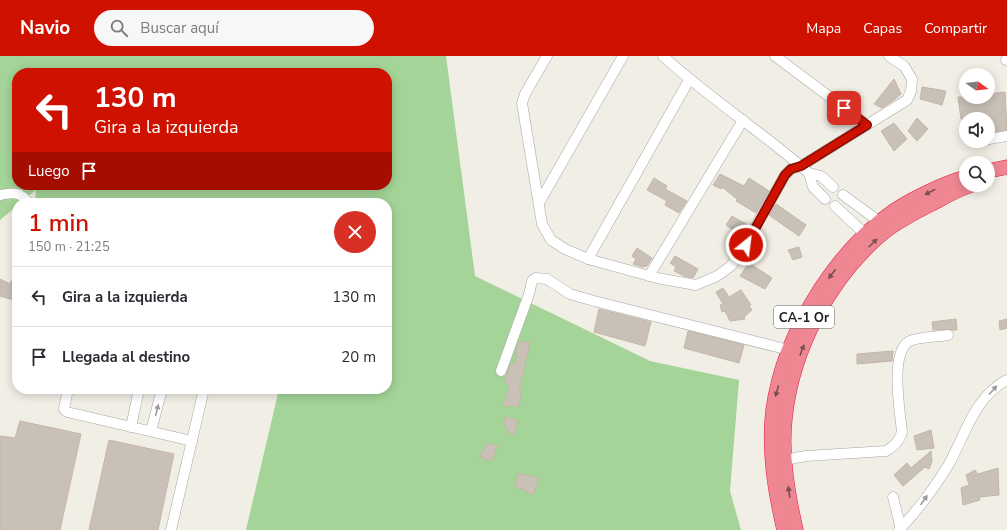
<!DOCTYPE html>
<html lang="es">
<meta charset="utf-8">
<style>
:root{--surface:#fff;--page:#f7f7f7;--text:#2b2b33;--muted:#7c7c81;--line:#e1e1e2;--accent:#cf1100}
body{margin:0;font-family:"Nunito Sans",sans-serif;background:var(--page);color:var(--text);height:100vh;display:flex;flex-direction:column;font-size:15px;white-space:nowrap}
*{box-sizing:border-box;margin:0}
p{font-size:13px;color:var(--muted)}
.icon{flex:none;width:22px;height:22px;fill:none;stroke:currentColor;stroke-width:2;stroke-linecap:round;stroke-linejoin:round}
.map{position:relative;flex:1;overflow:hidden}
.details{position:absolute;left:12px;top:142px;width:380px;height:196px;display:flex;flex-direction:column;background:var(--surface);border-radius:16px;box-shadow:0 2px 10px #0003}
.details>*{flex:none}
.banner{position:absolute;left:12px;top:12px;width:380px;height:122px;border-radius:16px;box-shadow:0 2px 10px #0003;background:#cf1100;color:#fff;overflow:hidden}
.needle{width:26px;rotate:104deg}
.tools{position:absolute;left:959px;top:12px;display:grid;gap:8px}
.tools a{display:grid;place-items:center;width:36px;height:36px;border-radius:50%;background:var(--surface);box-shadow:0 2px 10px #0003;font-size:20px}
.pin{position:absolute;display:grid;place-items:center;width:34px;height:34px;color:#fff;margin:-17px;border-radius:8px;box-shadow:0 2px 6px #0006}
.me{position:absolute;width:44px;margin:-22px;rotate:29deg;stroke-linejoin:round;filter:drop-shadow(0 0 3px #0008)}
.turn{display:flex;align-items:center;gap:14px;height:84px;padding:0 16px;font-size:18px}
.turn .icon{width:52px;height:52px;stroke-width:2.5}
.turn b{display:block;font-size:28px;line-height:34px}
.then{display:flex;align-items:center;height:38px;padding:0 16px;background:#0003;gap:8px;font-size:15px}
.round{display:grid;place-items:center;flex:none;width:42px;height:42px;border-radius:21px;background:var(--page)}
.overview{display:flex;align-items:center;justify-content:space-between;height:68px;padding:0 16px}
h1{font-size:24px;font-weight:600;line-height:30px;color:var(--accent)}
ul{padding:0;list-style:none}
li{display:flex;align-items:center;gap:12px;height:60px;padding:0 16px;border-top:1px solid var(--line)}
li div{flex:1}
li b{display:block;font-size:15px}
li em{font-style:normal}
header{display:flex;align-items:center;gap:24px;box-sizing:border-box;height:56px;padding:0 20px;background:var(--accent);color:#fff}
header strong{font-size:19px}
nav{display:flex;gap:22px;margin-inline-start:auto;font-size:14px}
.search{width:280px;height:36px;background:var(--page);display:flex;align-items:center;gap:10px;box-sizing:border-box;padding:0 14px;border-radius:22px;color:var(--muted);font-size:15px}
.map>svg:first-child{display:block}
</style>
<header>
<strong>Navio</strong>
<div class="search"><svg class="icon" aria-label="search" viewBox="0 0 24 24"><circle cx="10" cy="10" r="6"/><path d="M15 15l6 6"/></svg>Buscar aquí</div>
<nav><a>Mapa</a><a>Capas</a><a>Compartir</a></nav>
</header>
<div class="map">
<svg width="1007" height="474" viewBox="0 0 1007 474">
<rect width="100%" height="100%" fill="#f1eee5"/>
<path fill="#a4d497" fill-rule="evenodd" d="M 0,0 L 446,0 L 475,220 L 650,305 L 739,324 L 730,435 L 741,474 L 246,474 L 279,333 L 387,333 L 387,147 L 35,147 L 36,134 L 20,147 L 17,147 L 17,150 L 0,164 ZM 17,17 L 387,17 L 387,129 L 17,129 Z"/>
<g fill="#c9c1b8" stroke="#c4b6a6">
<path d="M 894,23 L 901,38 L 894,44 L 882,52 L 874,48 Z"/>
<path d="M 922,31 L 946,35 L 942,49 L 920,43 Z"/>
<path d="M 1005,36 L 1007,74 L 988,77 L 988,63 L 961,63 L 958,41 L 988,41 L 988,38 Z"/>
<path d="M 917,62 L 928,73 L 917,85 L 908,75 Z"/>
<path d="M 894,67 L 907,83 L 894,95 L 881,75 Z"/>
<path d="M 720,118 L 744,130 L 749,122 L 769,135 L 756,157 L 736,145 L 737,143 L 722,131 L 721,133 L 713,129 Z"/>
<path d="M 654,122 L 667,130 L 665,133 L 687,145 L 679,157 L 665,149 L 667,145 L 647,134 Z"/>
<path d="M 776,148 L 806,169 L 799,180 L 769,159 Z"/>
<path d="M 732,160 L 749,170 L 743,180 L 726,169 Z"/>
<path d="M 799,191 L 802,201 L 793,204 L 788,194 Z"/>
<path d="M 637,192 L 652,202 L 647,210 L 642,211 L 633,208 L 636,203 L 632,200 Z"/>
<path d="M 675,200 L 698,213 L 693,222 L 684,220 L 674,215 L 676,211 L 670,207 Z"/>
<path d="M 749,207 L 772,222 L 765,233 L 740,220 Z"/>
<path d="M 0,223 L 10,228 L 11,225 L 17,226 L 17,245 L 0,240 Z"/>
<path d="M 723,232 L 729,241 L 741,234 L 751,249 L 749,250 L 752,254 L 744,261 L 745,263 L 730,265 L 725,255 L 722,256 L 720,249 L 723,248 L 716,236 Z"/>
<path d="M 599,253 L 651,266 L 645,290 L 594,276 Z"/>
<path d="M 956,263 L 957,274 L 933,274 L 932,266 Z"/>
<path d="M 1007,263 L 1007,272 L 1000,274 L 999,265 Z"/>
<path d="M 688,275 L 744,289 L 739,307 L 684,292 Z"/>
<path d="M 518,286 L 530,286 L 519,335 L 521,335 L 519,350 L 503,350 L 510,328 L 504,327 L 511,307 L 515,308 Z"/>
<path d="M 893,295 L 892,305 L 857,308 L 857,298 Z"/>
<path d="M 506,361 L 518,364 L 514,379 L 509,377 L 504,367 Z"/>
<path d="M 20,365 L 81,378 L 60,474 L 0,474 L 0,380 L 15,382 Z"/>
<path d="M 931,374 L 934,392 L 917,394 L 914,380 Z"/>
<path d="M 109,384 L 174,398 L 158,474 L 89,474 Z"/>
<path d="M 487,387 L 497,390 L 492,405 L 480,401 Z"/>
<path d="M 931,395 L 932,405 L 929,413 L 925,411 L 903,430 L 894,419 L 907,407 L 911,412 Z"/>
<path d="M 998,412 L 999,439 L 979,441 L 980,444 L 963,449 L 961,432 L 969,429 L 966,419 L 975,414 L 978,418 Z"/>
<path d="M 518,417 L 539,422 L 533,439 L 515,430 Z"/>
</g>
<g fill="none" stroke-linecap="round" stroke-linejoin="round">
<defs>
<g id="minor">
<path d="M 547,0 L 525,38 L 522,47 L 542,168 L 551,184 L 565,193 L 588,203 L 657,222 L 696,229 L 717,220 L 731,210 L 745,189 L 785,119 L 791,113 L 801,110 L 907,44 L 911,35 L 912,23 L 904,10 L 889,0"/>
<path d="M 663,0 C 709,42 762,76 809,117 L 821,120 L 833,131"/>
<path d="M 775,0 L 867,69"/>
<path d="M 1006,4 L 1007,4"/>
<path d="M 989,83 L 1007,80"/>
<path d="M 809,117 L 813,131 L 825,143"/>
<path d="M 0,139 C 14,136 20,136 29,147"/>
<path d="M 843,139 L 880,166"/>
<path d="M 539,147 L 623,0"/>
<path d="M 835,150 L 866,179"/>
<path d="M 588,203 L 689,24"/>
<path d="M 649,220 L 743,64"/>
<path d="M 501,315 L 529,238 L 532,225 L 536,222 L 547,223 L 570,238 L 594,245 L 789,294"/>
<path d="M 68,333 L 64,353 L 67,356 L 192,385"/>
<path d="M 131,371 L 139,333"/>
<path d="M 151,375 L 162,333"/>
<path d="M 784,404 L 806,400 L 886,395 C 894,390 899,386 902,376 C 900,355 890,299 908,286 C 915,281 938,281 948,279"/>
<path d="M 893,441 L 901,473"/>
<path d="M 171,474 L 204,333"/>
<path d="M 899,474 C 918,454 935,431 949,408 C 965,379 975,340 1007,324"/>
</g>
<g id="highway">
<path d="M 988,115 L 1007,111"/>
<path d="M 784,474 C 775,435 768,394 773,354 C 783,280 833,197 895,154 C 915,141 943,128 966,121"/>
<path d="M 796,474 C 788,438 781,400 785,363 C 792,293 830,221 884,176 C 901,163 920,154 939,144 C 950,138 960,133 972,129"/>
</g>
</defs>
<use href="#minor" stroke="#a7a7a7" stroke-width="11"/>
<use href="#highway" stroke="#ea174e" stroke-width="15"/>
<use href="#minor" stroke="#fff" stroke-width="10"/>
<use href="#highway" stroke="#ee8792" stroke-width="14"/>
</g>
<defs><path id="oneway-solid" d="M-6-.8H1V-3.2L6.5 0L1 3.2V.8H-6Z"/></defs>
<g fill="#7d4e53">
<use href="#oneway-solid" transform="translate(930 136) rotate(152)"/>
<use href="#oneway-solid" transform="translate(873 187) rotate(-45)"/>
<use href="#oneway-solid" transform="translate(832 218) rotate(127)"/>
<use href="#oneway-solid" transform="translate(802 294) rotate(-70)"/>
<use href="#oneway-solid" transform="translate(777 335) rotate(105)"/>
<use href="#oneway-solid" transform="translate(789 436) rotate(-99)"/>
</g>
<g fill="#9b9b9b">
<use href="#oneway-solid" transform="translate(993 334) rotate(-48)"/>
<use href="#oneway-solid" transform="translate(157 354) rotate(-76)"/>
<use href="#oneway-solid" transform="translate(924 444) rotate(-55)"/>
</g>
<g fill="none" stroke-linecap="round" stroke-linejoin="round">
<defs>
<path id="route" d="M 746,189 L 785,119 L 791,113 L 801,110 L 867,69 L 844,52"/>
</defs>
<use href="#route" stroke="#870b00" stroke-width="10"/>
<use href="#route" stroke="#cf1100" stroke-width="7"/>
</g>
<g text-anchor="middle" stroke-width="3.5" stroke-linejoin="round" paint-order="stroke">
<rect fill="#fff" stroke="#636363" stroke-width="1" x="774" y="250" width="60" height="22" rx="3"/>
<g font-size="13" font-weight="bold" fill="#202020">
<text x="804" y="266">CA-1 Or</text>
</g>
</g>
</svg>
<div class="tools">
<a><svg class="needle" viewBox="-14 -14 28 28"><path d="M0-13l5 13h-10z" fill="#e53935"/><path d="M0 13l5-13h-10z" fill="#7c7c81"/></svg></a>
<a><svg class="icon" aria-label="sound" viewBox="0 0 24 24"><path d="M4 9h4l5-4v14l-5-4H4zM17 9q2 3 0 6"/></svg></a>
<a><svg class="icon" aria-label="search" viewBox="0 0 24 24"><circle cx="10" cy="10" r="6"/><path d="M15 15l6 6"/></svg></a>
</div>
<div class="pin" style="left:844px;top:52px;background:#d93025"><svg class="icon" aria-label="arrive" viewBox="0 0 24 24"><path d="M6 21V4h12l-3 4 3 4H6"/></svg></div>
<svg class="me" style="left:746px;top:189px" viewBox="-20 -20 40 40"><circle r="17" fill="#cf1100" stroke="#fff" stroke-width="3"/><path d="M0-11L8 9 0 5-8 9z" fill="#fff"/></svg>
<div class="banner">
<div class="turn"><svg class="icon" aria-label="left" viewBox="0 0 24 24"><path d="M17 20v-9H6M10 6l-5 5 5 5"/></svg><div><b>130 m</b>Gira a la izquierda</div></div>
<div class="then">Luego<svg class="icon" aria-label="arrive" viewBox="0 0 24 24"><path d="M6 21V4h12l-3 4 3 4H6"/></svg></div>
</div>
<section class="details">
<div class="overview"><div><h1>1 min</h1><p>150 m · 21:25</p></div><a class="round" style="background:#d93025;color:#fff"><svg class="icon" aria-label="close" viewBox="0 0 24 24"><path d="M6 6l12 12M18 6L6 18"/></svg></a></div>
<ul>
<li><svg class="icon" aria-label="left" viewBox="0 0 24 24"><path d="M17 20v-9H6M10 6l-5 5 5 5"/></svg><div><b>Gira a la izquierda</b></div><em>130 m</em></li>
<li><svg class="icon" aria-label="arrive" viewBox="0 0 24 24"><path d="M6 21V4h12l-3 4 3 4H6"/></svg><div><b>Llegada al destino</b></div><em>20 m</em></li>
</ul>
</section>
</div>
